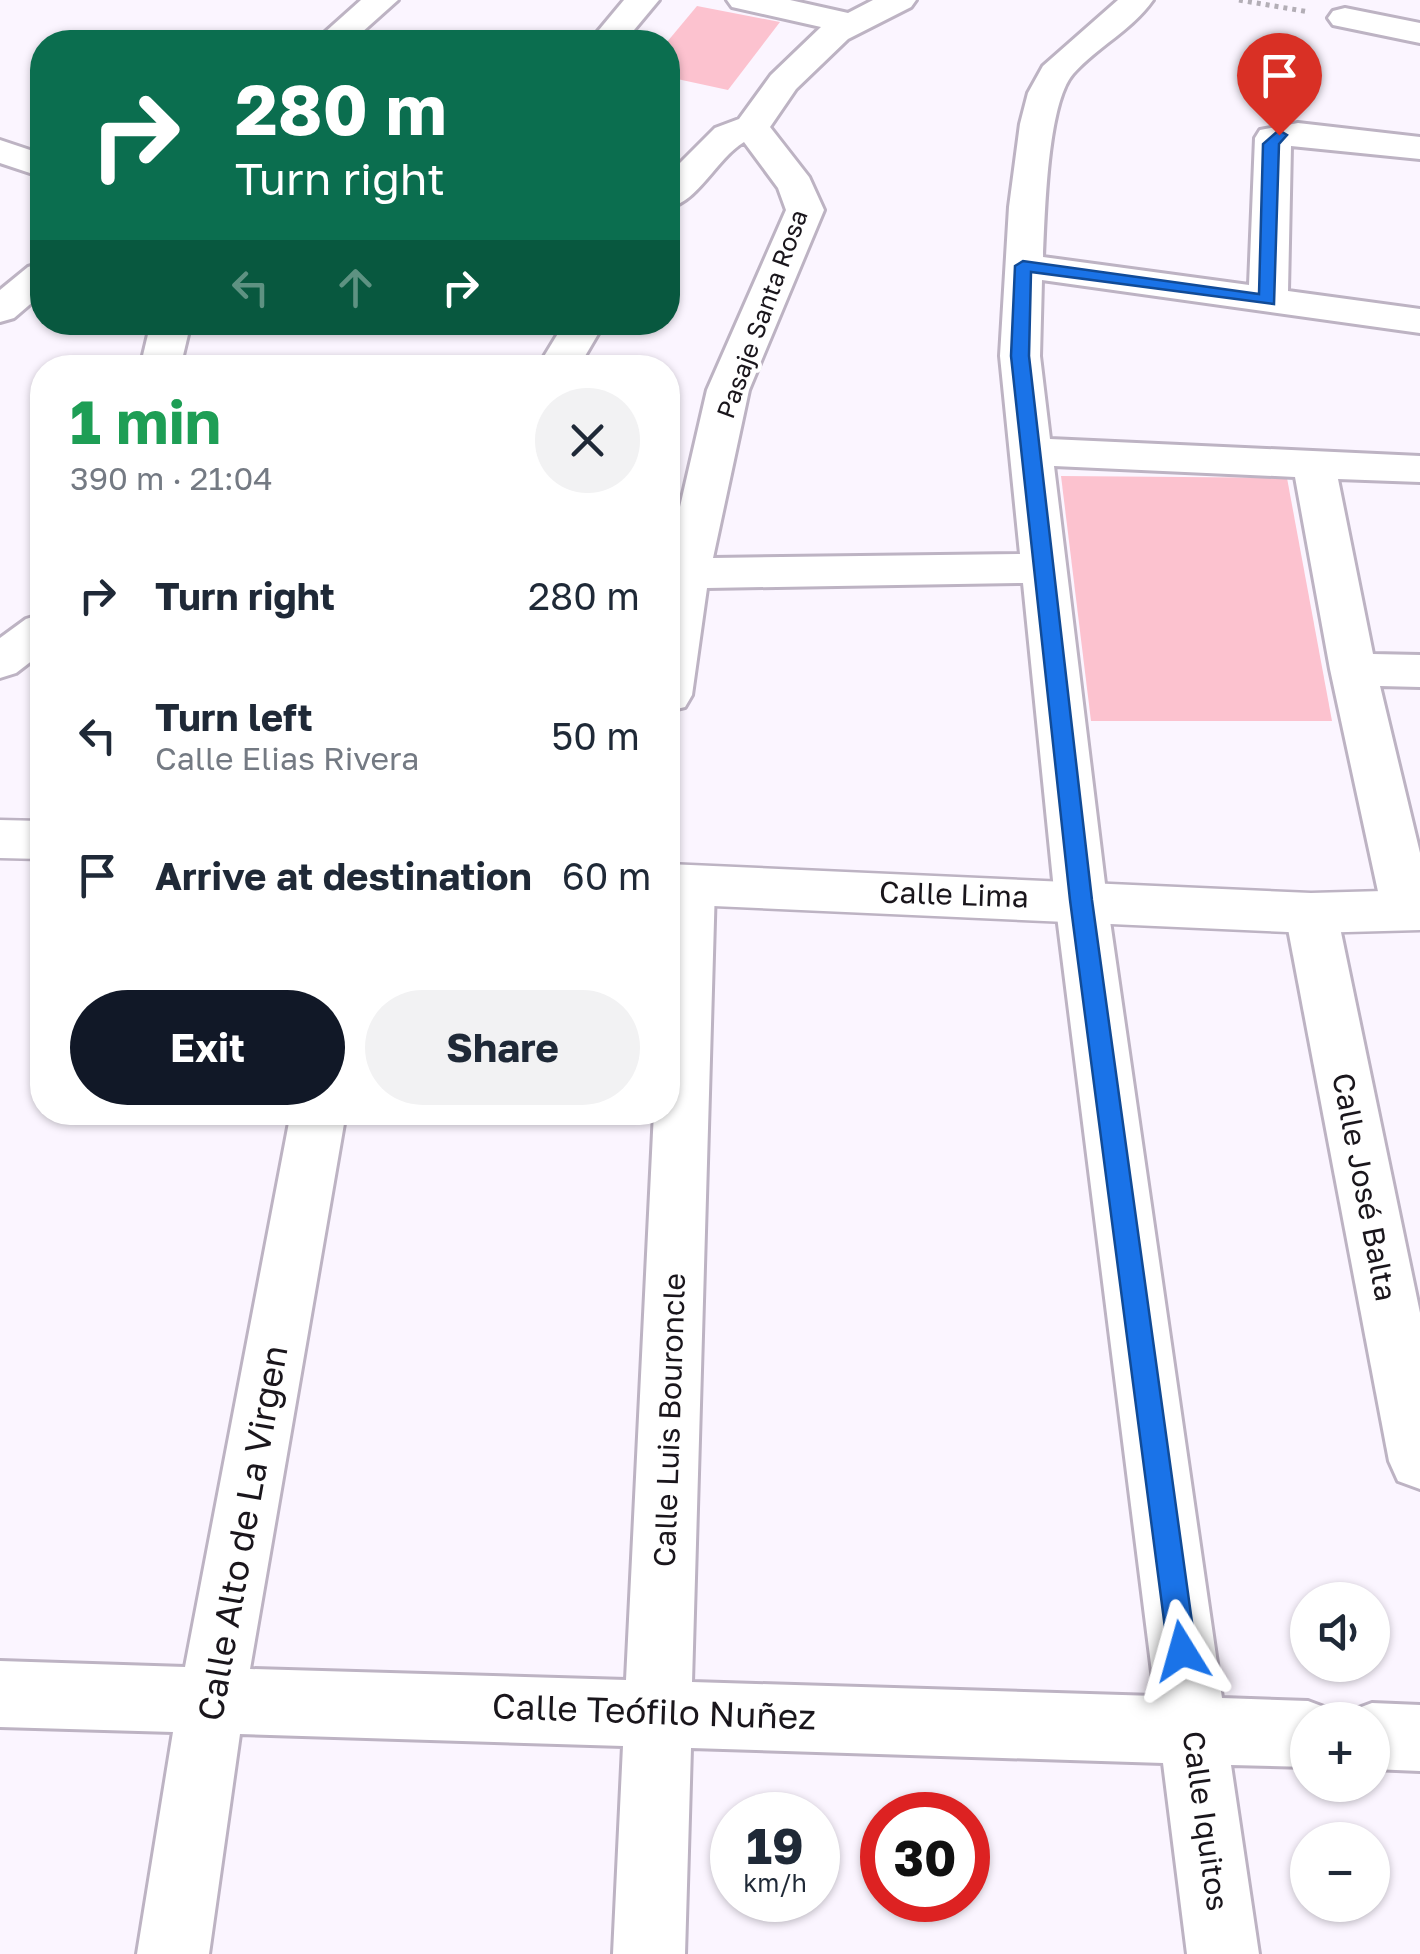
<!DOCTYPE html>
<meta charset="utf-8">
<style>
:root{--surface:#fff;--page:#f2f2f3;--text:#1f2937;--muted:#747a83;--accent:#111827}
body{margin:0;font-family:"Golos Text",sans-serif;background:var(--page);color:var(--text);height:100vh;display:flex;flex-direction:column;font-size:38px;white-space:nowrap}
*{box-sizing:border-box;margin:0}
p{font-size:32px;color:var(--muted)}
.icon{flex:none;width:55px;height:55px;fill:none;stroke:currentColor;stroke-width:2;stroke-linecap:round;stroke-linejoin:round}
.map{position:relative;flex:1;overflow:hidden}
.drawer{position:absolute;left:30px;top:355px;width:650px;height:770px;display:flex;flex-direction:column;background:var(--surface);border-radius:40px;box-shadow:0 2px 8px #0004}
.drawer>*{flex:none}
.guide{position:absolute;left:30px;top:30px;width:650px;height:305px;border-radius:40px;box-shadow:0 2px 8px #0004;background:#0b6e4f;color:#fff;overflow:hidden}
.buttons{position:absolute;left:1290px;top:1582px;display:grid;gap:20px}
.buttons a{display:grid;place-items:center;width:100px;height:100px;border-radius:50%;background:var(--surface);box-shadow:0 2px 8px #0004;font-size:50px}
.speed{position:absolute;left:710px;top:1792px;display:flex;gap:20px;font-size:50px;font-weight:700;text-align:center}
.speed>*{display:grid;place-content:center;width:130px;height:130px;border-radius:50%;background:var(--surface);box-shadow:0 2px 8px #0004;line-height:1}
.speed small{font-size:25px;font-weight:400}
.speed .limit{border:15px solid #d22;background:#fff;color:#111}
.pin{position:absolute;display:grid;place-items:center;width:85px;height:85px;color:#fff;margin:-102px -42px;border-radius:50% 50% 50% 0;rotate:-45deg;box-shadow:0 0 10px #0007}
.pin .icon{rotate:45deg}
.me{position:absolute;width:110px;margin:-55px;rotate:352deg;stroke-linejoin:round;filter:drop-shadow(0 0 8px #0008)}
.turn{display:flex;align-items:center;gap:35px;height:210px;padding:0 40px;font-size:45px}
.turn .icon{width:130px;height:130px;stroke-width:2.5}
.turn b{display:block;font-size:70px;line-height:85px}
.lanes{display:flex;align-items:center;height:95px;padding:0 40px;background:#0003;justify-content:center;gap:50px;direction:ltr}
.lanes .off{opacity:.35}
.round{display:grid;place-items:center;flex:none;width:105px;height:105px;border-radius:52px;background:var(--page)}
.summary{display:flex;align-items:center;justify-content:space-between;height:170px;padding:0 40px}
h1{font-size:60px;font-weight:700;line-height:75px;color:#1e9e55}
.cta{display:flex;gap:20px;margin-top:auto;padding:20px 40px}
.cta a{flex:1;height:115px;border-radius:60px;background:var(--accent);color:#fff;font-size:40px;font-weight:700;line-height:115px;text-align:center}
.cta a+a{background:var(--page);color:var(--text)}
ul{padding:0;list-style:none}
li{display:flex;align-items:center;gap:30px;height:140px;padding:0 40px}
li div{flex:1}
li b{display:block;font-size:38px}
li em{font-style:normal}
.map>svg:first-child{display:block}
</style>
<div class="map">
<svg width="1420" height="1954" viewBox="0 0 1420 1954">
<rect width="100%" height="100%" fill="#fbf5ff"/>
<g fill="#fcc2cf">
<path d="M 697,6 L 780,22 L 728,90 L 668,77 L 667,42 Z"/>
<path d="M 1061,476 L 1287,478 L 1332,721 L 1091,721 Z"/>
</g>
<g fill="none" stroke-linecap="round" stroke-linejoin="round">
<defs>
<g id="street">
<path d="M 361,0 L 398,0 L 351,42 L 314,42 Z"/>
<path d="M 624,0 L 659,0 L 624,42 L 589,42 Z"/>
<path d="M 727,0 L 790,0 L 848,13 L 873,0 L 916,0 L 911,7 L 848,39 L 796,89 L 770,127 L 809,177 L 824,210 L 749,390 L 713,558 L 1020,554 L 1000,356 L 1009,207 L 1020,124 L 1028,93 L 1043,66 L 1118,0 L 1153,0 C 1131,31 1098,46 1073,74 C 1047,104 1045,216 1043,257 L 1249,285 L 1255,138 L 1260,130 L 1298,123 L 1420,137 L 1420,159 L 1291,146 L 1288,291 L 1420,309 L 1420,333 L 1042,280 L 1040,356 L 1050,439 L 1420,456 L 1420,482 L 1338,479 L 1373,654 L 1420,655 L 1420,687 L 1380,686 L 1420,853 L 1420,926 L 1408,929 L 1390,924 L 1382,910 L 1330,669 L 1295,477 L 1054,466 L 1107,900 L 1222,1698 L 1308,1701 L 1332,1710 L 1336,1720 L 1308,1720 L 1308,1767 L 1231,1765 L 1259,1954 L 1187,1954 L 1163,1763 L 691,1748 L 685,1954 L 613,1954 L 623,1746 L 240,1734 L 209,1954 L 137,1954 L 173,1732 L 0,1727 L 0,1661 L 185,1667 L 291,1112 L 346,1112 L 250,1669 L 626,1680 L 654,1112 L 668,1112 L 668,881 L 672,873 L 690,867 L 708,873 L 715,886 L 692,1682 L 1155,1696 L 1055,900 L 1023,583 L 707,588 L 692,695 L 685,707 L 668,711 L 668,559 L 707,390 L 786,210 L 778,188 L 744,142 C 716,159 699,201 668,208 L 668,175 L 715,128 L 739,119 L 771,75 L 821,27 L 732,7 Z"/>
<path d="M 1345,8 L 1420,23 L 1420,43 L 1333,25 L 1328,18 L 1333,11 Z"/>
<path d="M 0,140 L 42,154 L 42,177 L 0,163 Z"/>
<path d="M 42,263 L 42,294 L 14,318 L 0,322 L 0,290 L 28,267 Z"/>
<path d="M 151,322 L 191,322 L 180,368 L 140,368 Z"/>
<path d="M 565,322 L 605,322 L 578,368 L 537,368 Z"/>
<path d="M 42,614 L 42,653 L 16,673 L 0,678 L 0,638 L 26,619 Z"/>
<path d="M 1311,894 L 1329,899 L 1337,913 L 1420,1313 L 1420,1489 L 1398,1481 L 1389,1461 L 1285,913 L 1293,899 Z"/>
<path d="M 1372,1703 L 1420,1705 L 1420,1771 L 1372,1769 L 1372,1720 L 1345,1720 L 1348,1712 Z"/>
</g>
<g id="secondary">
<path d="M 0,820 L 42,821 L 42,859 L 0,858 Z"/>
<path d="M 668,864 L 1311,893 L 1420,890 L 1420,930 L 1311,933 L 668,904 Z"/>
</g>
</defs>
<use href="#street" stroke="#bdb3c3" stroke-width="6"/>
<use href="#secondary" stroke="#bdb3c3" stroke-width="5"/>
<path stroke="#b3aeb6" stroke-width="5" stroke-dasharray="4 5" stroke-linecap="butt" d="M 1239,0 L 1309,12"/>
<use href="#street" fill="#fff" fill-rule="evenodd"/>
<use href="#secondary" fill="#fff" fill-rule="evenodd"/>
</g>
<path fill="#1a73e8" stroke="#114b97" stroke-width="2.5" d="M 1279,130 L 1287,135 L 1279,144 L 1274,304 L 1031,272 L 1029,356 L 1092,900 L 1196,1651 L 1192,1660 L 1182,1665 L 1172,1660 L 1168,1651 L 1070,900 L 1011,356 L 1015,266 L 1023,261 L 1259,294 L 1263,144 Z"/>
<g text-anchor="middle" stroke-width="8" stroke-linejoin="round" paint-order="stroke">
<g font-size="25" fill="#1a161c" stroke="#fff">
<text transform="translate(762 314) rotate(-70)" y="9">Pasaje Santa Rosa</text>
</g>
<g font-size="30" fill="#1a161c" stroke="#fff">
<text transform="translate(954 895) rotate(2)" y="10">Calle Lima</text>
<text transform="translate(1364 1187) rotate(79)" y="10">Calle José Balta</text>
<text transform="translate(670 1420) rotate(-88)" y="10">Calle Luis Bouroncle</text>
<text transform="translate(1205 1821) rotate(82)" y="10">Calle Iquitos</text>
</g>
<g font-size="35" fill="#1a161c" stroke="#fff">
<text transform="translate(243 1533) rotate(-80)" y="12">Calle Alto de La Virgen</text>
<text transform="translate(654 1712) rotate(2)" y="12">Calle Teófilo Nuñez</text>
</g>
</g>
</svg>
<div class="buttons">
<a><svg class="icon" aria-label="sound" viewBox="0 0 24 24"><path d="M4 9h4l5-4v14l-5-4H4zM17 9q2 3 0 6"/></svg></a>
<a>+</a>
<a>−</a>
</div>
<div class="speed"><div>19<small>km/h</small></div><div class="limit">30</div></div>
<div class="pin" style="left:1279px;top:135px;background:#d93025"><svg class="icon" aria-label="arrive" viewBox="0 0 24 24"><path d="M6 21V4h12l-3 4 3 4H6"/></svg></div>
<svg class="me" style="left:1182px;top:1651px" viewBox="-20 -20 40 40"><path d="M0-17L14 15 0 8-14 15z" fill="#1a73e8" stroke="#fff" stroke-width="4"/></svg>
<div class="guide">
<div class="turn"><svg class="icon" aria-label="right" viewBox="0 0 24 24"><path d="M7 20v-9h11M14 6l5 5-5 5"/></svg><div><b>280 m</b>Turn right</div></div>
<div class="lanes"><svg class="icon off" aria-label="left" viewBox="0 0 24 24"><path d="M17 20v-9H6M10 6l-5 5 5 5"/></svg><svg class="icon off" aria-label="ahead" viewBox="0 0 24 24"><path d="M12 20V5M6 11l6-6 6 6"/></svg><svg class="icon" aria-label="right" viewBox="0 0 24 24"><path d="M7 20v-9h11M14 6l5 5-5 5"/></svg></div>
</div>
<section class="drawer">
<div class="summary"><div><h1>1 min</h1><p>390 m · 21:04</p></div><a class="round"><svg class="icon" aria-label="close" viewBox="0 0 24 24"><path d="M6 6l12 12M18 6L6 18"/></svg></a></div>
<ul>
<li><svg class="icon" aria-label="right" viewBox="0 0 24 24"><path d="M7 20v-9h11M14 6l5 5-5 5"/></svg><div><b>Turn right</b></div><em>280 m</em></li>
<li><svg class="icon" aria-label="left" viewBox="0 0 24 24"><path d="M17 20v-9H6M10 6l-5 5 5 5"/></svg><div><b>Turn left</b><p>Calle Elias Rivera</p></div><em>50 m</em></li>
<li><svg class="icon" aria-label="arrive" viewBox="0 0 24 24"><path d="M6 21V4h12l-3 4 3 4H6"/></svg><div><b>Arrive at destination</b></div><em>60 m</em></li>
</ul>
<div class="cta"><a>Exit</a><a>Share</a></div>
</section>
</div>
